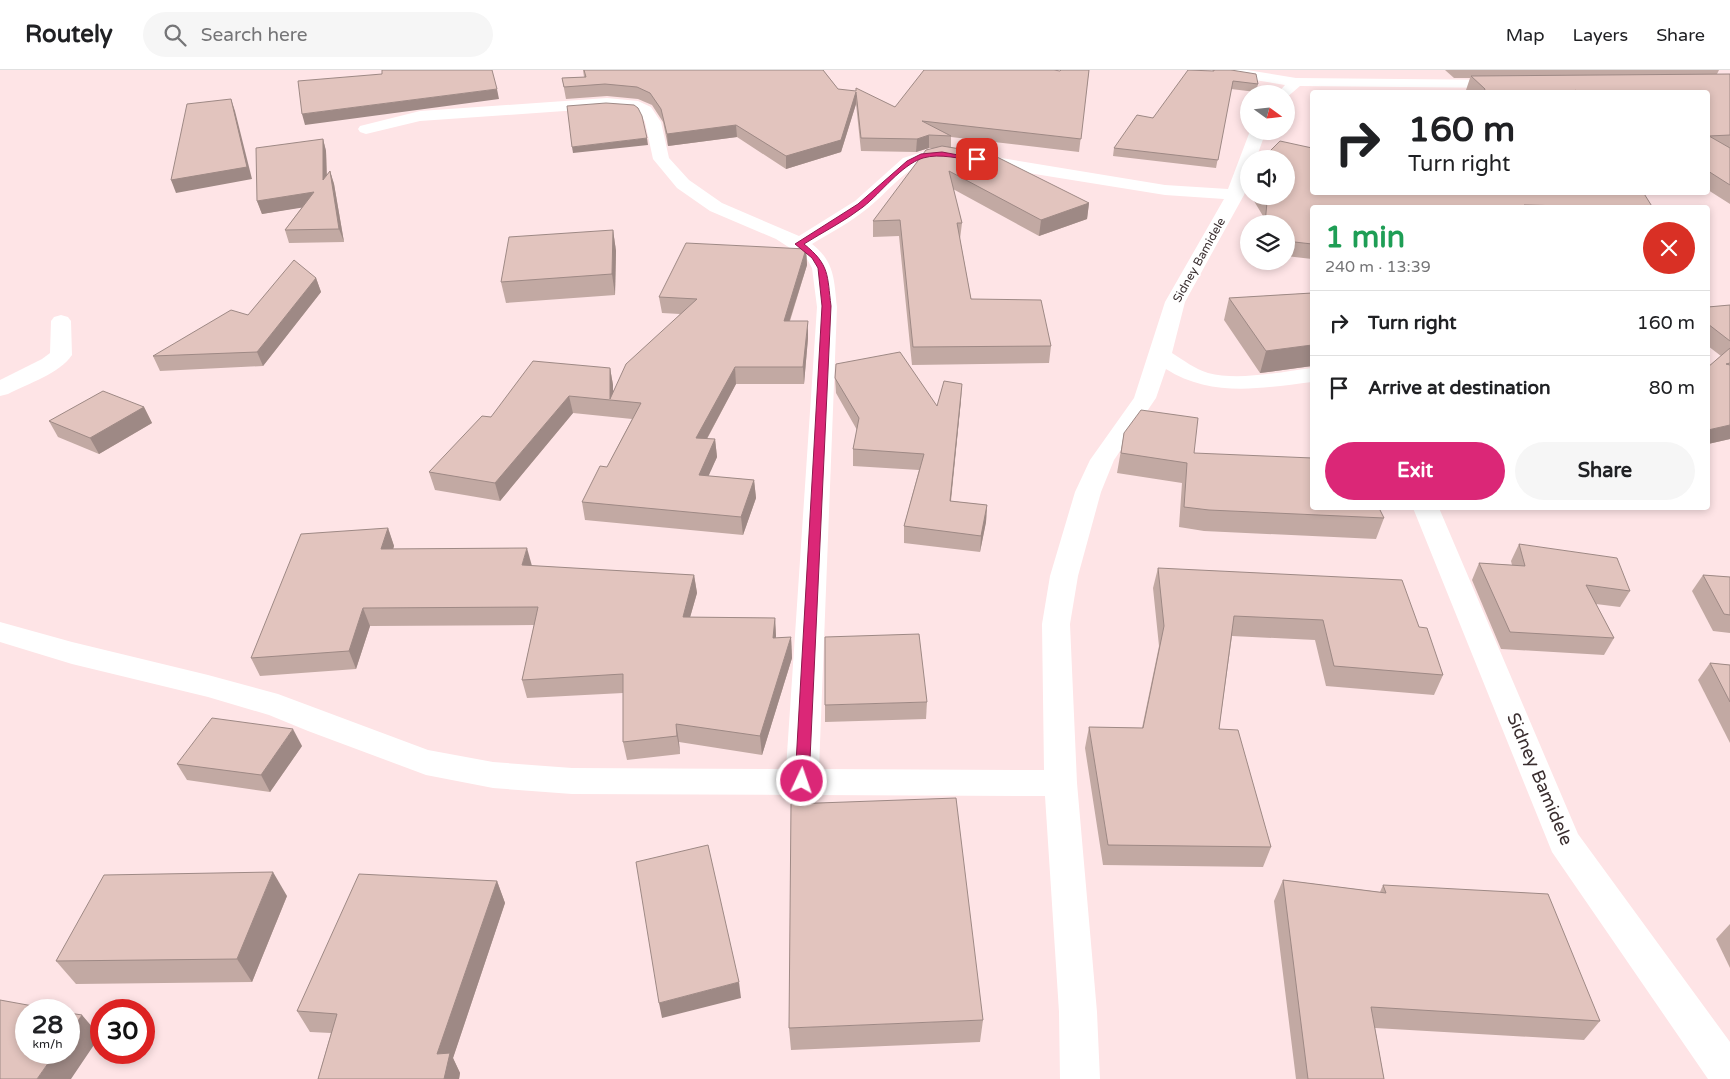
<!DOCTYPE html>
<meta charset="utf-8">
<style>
:root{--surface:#fff;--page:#f6f6f6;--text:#202124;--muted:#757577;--line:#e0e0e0;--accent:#db2777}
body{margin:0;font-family:"Varela Round",sans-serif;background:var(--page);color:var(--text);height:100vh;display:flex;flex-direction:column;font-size:19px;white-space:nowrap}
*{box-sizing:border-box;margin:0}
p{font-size:16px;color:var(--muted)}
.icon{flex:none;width:28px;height:28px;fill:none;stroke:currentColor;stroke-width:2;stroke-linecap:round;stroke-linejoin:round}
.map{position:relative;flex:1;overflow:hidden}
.side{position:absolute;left:1310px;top:135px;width:400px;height:305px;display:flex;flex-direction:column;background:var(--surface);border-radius:5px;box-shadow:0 2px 8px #0003}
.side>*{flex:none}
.hud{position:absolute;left:1310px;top:20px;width:400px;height:105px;border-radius:5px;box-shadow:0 2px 8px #0003;background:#fff;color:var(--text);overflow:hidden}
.needle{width:32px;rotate:105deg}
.tools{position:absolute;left:1240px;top:15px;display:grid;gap:10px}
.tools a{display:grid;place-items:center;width:55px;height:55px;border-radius:50%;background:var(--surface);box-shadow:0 2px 8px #0003;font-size:25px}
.speed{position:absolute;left:15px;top:929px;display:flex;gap:10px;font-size:25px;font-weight:700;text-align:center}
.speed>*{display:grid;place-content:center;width:65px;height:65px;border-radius:50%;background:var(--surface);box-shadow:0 2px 8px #0003;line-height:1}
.speed small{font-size:12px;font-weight:400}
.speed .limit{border:8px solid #d22;background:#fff;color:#111}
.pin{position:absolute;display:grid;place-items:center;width:42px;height:42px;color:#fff;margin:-21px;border-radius:10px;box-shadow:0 2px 8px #0006}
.me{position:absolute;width:55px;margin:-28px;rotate:3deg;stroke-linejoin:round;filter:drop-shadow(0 0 4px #0008)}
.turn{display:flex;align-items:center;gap:18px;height:105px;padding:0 15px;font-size:22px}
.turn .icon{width:65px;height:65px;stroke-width:2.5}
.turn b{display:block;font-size:35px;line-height:42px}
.round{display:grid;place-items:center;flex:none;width:52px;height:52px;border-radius:26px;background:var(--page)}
.headline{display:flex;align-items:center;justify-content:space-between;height:85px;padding:0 15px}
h1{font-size:30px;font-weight:700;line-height:38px;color:#1e9e55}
.cta{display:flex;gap:10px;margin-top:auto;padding:10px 15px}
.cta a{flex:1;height:58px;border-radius:30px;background:var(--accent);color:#fff;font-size:20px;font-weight:700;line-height:58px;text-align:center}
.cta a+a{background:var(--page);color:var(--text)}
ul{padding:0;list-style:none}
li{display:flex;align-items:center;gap:15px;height:65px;padding:0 15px;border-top:1px solid var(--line)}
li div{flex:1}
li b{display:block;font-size:19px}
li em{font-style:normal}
header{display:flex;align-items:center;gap:30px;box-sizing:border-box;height:70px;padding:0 25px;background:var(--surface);border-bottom:1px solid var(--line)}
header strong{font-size:24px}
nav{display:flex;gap:28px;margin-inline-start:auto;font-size:18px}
.search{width:350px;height:45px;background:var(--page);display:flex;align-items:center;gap:12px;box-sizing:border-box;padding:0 18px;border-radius:28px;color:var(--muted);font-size:19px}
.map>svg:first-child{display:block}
</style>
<header>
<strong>Routely</strong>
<div class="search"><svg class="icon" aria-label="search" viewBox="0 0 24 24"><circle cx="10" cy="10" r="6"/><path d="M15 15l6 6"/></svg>Search here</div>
<nav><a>Map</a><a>Layers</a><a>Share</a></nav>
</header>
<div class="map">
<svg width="1730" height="1009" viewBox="0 0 1730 1009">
<rect width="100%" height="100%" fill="#fee4e6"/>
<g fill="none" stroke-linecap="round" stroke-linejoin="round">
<g fill="#fff" fill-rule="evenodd">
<path d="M 1211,0 L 1247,0 L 1296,8 L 1506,10 L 1511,11 L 1513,14 L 1511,17 L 1506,18 L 1300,16 L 1286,28 L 1286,24 L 1277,24 L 1285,15 L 1218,4 L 1213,3 Z"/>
<path d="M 607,28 L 638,31 L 651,37 L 661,52 L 669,88 L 689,110 L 722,133 L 799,166 L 855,131 L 903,88 L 929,80 L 941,79 L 977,84 L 1165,115 L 1228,119 L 1250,61 L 1266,61 L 1256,89 L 1249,89 L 1249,111 L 1244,125 L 1185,232 L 1172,283 C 1183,290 1195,299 1208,303 C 1238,311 1281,302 1312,298 L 1312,312 C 1263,318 1211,328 1166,299 L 1156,328 L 1114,390 L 1101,422 L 1078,506 L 1070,554 L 1077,713 L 1097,942 L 1100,1009 L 1060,1009 L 1059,942 L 1045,726 L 572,724 L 493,718 L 426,705 L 308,661 L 269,645 L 208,627 L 72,594 L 0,572 L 0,552 L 72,572 L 208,605 L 278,624 L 428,680 L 493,692 L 572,698 L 786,699 L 817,237 L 812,198 L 807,189 L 776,169 L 710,141 L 677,118 L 653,89 L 645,52 L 640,43 L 635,40 L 607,38 L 420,51 L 366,64 L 360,62 L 358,59 L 360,56 L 420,41 ZM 941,89 L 1165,125 L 1224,129 L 1165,232 L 1134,328 L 1090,390 L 1075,422 L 1050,506 L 1042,554 L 1044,700 L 819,699 L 837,237 C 834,210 835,192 812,174 C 830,163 851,152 868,138 C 892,119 908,92 941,89 Z"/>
<path d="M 61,245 L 68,247 L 71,251 L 72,285 C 59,304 29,313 8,324 L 0,326 L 0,310 L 42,289 L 50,283 L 51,251 L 54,247 Z"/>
<path d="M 1413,438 L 1439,438 L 1578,764 L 1730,972 L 1730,1009 L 1708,1009 L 1552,782 Z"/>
</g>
</g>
<g fill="#c2a9a3">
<path d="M 583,0 L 823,0 L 838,19 L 895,37 L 1060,1 L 1089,0 L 1079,82 L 951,67 L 951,77 L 1089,133 L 1087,149 L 1039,166 L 953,119 L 962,153 L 960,169 L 971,229 L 1051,276 L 1049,293 L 912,295 L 899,166 L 873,167 L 873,151 L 933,78 L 929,78 L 916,82 L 861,81 L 856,34 L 841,82 L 786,99 L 737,67 L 668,76 L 663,52 L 652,35 L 638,29 L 607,26 L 566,29 L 562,8 L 584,7 Z"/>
<path d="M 1213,0 L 1231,0 L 1258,14 L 1256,22 L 1231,19 L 1216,98 L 1113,86 L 1114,78 Z"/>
<path d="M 1445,0 L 1719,0 L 1717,4 L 1730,4 L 1730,134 L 1708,120 L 1708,22 L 1469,22 L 1466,20 L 1470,8 L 1454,8 Z"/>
<path d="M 323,69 L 326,81 L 327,105 L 330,101 L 334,114 L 344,172 L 289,173 L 285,160 L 302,137 L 262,144 L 257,131 Z"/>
<path d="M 1312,122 L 1653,138 L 1312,138 L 1312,189 L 1286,186 L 1286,154 L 1263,154 L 1263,146 L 1251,126 L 1286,126 Z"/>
<path d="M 613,160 L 616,181 L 615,225 L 506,233 L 501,212 Z"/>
<path d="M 806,179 L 807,195 L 790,251 L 808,268 L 804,314 L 736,314 L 707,369 L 715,369 L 717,387 L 708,406 L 754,410 L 756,428 L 743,465 L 585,450 L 582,432 L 607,397 L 632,349 L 573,343 L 500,431 L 435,420 L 429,402 L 491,347 L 610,298 L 613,315 L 613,321 L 680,244 L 662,243 L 659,227 Z"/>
<path d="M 316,208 L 321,222 L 263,296 L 160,301 L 153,286 L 248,245 Z"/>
<path d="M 1312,223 L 1312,297 L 1312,296 L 1260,303 L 1224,250 L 1229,228 Z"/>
<path d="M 1730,235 L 1730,369 L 1708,374 L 1708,297 L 1721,286 L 1708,276 L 1708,237 Z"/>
<path d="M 835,308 L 937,336 L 961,330 L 951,431 L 987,435 L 986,452 L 980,482 L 904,473 L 904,456 L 919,400 L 853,396 L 853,379 L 857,360 L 836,323 Z"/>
<path d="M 144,337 L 152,353 L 99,384 L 58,367 L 49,351 Z"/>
<path d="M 1124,363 L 1194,383 L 1384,448 L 1376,469 L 1204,461 L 1179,457 L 1182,413 L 1117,403 Z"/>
<path d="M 388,458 L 394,476 L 393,479 L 532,496 L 694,505 L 697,523 L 690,547 L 775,548 L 776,568 L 791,567 L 792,588 L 762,685 L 679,672 L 680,684 L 627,690 L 623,672 L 623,623 L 527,628 L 522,610 L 534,555 L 370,556 L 356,599 L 260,606 L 251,588 Z"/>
<path d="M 1519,474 L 1630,521 L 1620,537 L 1596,534 L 1614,568 L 1604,585 L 1501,579 L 1472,510 L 1479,493 L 1512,495 L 1511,491 Z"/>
<path d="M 1158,498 L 1419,557 L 1443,605 L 1434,625 L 1326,616 L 1315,570 L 1232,566 L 1219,659 L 1271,777 L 1263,797 L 1103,795 L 1085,678 L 1089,657 L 1142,658 L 1159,576 L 1153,518 Z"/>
<path d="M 1703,505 L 1730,507 L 1730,563 L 1713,561 L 1692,521 Z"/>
<path d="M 1710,593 L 1730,595 L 1730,673 L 1698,610 Z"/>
<path d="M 927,632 L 926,649 L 825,652 L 825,635 Z"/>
<path d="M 302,676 L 270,722 L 187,710 L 177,694 Z"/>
<path d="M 1283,810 L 1380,822 L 1383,815 L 1600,951 L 1584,970 L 1375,958 L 1384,1009 L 1296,1009 L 1274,831 Z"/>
<path d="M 497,811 L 505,833 L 453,988 L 460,1003 L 459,1009 L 318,1009 L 331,963 L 310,962 L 297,941 Z"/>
<path d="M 287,826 L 252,912 L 76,914 L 56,891 Z"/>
<path d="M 1730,854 L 1730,898 L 1716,869 Z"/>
<path d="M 983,950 L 980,972 L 791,980 L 789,958 Z"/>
</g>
<g fill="#9e8985">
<path d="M 497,19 L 499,29 L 305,55 L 302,44 Z"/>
<path d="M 856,22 L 856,34 L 841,82 L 786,99 L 786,86 Z"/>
<path d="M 231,29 L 235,41 L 252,109 L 176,123 L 171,110 Z"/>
<path d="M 736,55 L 737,67 L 668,76 L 667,64 Z"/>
<path d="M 929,65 L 929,78 L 916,82 L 917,69 Z"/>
<path d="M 647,68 L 648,75 L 573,83 L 572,77 Z"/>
<path d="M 323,69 L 326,81 L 327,122 L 323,110 Z"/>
<path d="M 330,101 L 334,114 L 344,172 L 339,159 Z"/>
<path d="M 314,122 L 318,135 L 262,144 L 257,131 Z"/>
<path d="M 1089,133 L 1087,149 L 1039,166 L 1041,150 Z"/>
<path d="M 613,160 L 616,181 L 615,225 L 612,204 Z"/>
<path d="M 806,179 L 807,195 L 784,268 L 784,251 Z"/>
<path d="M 316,208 L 321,222 L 263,296 L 257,282 Z"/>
<path d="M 808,251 L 808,268 L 804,314 L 803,297 Z"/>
<path d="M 1312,275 L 1312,296 L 1260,303 L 1266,281 Z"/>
<path d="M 735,297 L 736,314 L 698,385 L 696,368 Z"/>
<path d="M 610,298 L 613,315 L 613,330 L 610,330 Z"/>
<path d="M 962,314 L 961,330 L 949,447 L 950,431 Z"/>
<path d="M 569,326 L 573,343 L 500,431 L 495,413 Z"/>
<path d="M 144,337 L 152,353 L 99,384 L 90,368 Z"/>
<path d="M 1730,355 L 1730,369 L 1708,374 L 1708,360 Z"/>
<path d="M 715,369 L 717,387 L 701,423 L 699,405 Z"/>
<path d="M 754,410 L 756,428 L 743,465 L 741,447 Z"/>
<path d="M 987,435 L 986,452 L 980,482 L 981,466 Z"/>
<path d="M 388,458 L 394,476 L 388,497 L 381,479 Z"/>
<path d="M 527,478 L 532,496 L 522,495 Z"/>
<path d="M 694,505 L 697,523 L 685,565 L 683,547 Z"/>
<path d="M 363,538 L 370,556 L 356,599 L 349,581 Z"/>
<path d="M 775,548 L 776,566 L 774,586 L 773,568 Z"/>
<path d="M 791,567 L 792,588 L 762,685 L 760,666 Z"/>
<path d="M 676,654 L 679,672 L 680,684 L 677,666 Z"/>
<path d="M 293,659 L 302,676 L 270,722 L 261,705 Z"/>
<path d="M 273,802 L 287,826 L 252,912 L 237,889 Z"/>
<path d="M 497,811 L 505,833 L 453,988 L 460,1003 L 459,1009 L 444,1009 L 437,984 Z"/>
<path d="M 739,912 L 741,928 L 662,948 L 659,933 Z"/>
<path d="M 82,945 L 100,966 L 71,1009 L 37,1009 L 56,982 L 69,982 L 69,964 Z"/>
</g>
<g fill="#e2c4be" stroke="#9e8985">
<path d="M 382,0 L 492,0 L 497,19 L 302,44 L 298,11 L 382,4 Z"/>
<path d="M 584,0 L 823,0 L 838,19 L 856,21 L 856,18 L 895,37 L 924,0 L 1054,0 L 1060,1 L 1061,0 L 1089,0 L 1081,69 L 922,51 L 951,66 L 929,65 L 917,69 L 861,68 L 856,22 L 841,70 L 786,86 L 736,55 L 667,64 L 661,39 L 650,23 L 637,17 L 605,14 L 564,17 L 562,8 L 586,7 Z"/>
<path d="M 1188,0 L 1214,1 L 1214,0 L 1231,0 L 1256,4 L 1258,14 L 1233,11 L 1218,90 L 1114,78 L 1137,45 L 1153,48 Z"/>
<path d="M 1730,4 L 1730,65 L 1709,66 L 1730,78 L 1730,115 L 1708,101 L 1708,22 L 1578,22 L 1575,20 L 1576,22 L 1484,22 L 1485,19 L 1471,6 Z"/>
<path d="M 231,29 L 247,97 L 171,110 L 187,34 Z"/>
<path d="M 606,33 L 634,35 L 638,38 L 642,46 L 647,68 L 572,77 L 567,36 Z"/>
<path d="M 323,69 L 323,110 L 330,101 L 339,159 L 285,160 L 314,122 L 257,131 L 256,78 Z"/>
<path d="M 1280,71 L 1312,78 L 1312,122 L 1643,122 L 1653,138 L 1524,135 L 1526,138 L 1312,138 L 1312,174 L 1286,171 L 1286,154 L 1265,154 L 1267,132 L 1263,126 L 1286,126 L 1286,89 L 1262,89 Z"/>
<path d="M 942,76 L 991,84 L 1089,133 L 1041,150 L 949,101 L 962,153 L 957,153 L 971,229 L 1041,230 L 1051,276 L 913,277 L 900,150 L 873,151 L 926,80 Z"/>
<path d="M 613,160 L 612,204 L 501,212 L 509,167 Z"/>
<path d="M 686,173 L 806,179 L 784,251 L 808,251 L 803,297 L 735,297 L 696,368 L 715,369 L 699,405 L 754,410 L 741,447 L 582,432 L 600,396 L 607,397 L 641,333 L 569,326 L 495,413 L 429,402 L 482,346 L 491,347 L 533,291 L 610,298 L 610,329 L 626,294 L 697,229 L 659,227 Z"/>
<path d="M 294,190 L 316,208 L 257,282 L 153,286 L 231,240 L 248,245 Z"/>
<path d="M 1312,223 L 1312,275 L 1266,281 L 1229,228 Z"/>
<path d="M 1730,235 L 1730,271 L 1708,254 L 1708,237 Z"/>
<path d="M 1730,278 L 1730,293 L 1726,294 L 1730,295 L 1730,355 L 1708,360 L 1708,297 Z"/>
<path d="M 900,282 L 937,336 L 944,311 L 962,314 L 950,431 L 987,435 L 981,466 L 904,456 L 924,384 L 853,379 L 859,348 L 835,308 L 836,294 Z"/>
<path d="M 103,321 L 144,337 L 90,368 L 49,351 Z"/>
<path d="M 1141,340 L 1198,348 L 1194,383 L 1312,388 L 1312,438 L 1379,438 L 1384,448 L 1209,440 L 1184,437 L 1187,393 L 1121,383 L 1124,363 Z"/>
<path d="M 388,458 L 381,479 L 527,478 L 522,495 L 694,505 L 683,547 L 775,548 L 773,568 L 791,567 L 790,570 L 760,666 L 676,654 L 677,666 L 623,672 L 623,604 L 522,610 L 538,537 L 363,538 L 349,581 L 251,588 L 301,464 Z"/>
<path d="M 1519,474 L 1617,488 L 1630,521 L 1586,515 L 1614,568 L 1510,562 L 1479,493 L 1525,496 Z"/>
<path d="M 1158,498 L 1402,510 L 1419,557 L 1427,558 L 1443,605 L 1334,596 L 1323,550 L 1234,546 L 1219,659 L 1238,660 L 1271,777 L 1108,775 L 1089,657 L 1143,658 L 1164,556 Z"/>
<path d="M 1703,505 L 1730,507 L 1730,545 L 1724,544 Z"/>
<path d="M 919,564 L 927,632 L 825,635 L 825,567 Z"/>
<path d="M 1710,593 L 1730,595 L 1730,632 Z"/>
<path d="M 212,648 L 293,659 L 261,705 L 177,694 Z"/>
<path d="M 956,728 L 983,950 L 789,958 L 791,734 Z"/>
<path d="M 708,775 L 739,912 L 659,933 L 636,792 Z"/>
<path d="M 273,802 L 237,889 L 56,891 L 104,805 Z"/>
<path d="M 359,804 L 497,811 L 437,984 L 450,983 L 444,1009 L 318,1009 L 337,944 L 297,941 Z"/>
<path d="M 1283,810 L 1386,823 L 1383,815 L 1548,824 L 1600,951 L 1371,937 L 1384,1009 L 1308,1009 Z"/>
<path d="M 0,930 L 55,940 L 26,940 L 26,982 L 56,982 L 37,1009 L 0,1009 Z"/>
<path d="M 69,943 L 82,945 L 69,964 Z"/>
</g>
<path fill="#db2777" stroke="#8e194d" d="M 942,82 L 980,89 L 977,91 C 960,89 940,83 923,88 C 901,95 881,123 863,137 C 845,151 823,162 804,174 C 830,195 827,205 831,236 L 809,711 L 807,715 L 802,716 L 797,715 L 795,711 L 822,236 L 818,198 L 812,188 L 795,174 L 858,134 L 907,91 L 921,84 Z"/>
<g text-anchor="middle" stroke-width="4" stroke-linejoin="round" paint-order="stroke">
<g font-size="12" fill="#3a2e2f" stroke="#fff">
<text transform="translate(1199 190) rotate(-61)" y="4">Sidney Bamidele</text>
</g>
<g font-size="18" fill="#3a2e2f" stroke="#fff">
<text transform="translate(1540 709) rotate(67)" y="6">Sidney Bamidele</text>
</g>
</g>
</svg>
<div class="tools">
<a><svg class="needle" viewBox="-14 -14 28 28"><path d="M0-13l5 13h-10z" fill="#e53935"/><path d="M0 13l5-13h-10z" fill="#757577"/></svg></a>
<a><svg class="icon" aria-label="sound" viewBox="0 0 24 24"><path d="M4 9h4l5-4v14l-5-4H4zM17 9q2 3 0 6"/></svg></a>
<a><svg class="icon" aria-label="layers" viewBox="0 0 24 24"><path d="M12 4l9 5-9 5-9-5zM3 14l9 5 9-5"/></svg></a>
</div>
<div class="speed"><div>28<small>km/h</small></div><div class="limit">30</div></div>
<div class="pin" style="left:977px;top:89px;background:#d93025"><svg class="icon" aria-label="arrive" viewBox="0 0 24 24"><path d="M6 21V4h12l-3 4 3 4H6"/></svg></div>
<svg class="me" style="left:802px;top:711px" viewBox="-20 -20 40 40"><circle r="17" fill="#db2777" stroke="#fff" stroke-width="3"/><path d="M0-11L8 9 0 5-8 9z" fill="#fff"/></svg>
<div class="hud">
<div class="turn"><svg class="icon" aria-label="right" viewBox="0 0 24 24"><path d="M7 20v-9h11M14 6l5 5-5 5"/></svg><div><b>160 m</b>Turn right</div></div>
</div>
<section class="side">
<div class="headline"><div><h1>1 min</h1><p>240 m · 13:39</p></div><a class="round" style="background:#d93025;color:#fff"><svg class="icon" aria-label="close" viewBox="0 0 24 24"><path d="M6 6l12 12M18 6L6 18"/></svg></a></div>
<ul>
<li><svg class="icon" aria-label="right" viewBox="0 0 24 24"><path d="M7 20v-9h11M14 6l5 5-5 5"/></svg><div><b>Turn right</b></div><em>160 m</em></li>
<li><svg class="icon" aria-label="arrive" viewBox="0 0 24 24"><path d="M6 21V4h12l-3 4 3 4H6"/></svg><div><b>Arrive at destination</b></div><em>80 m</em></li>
</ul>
<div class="cta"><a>Exit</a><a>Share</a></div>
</section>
</div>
